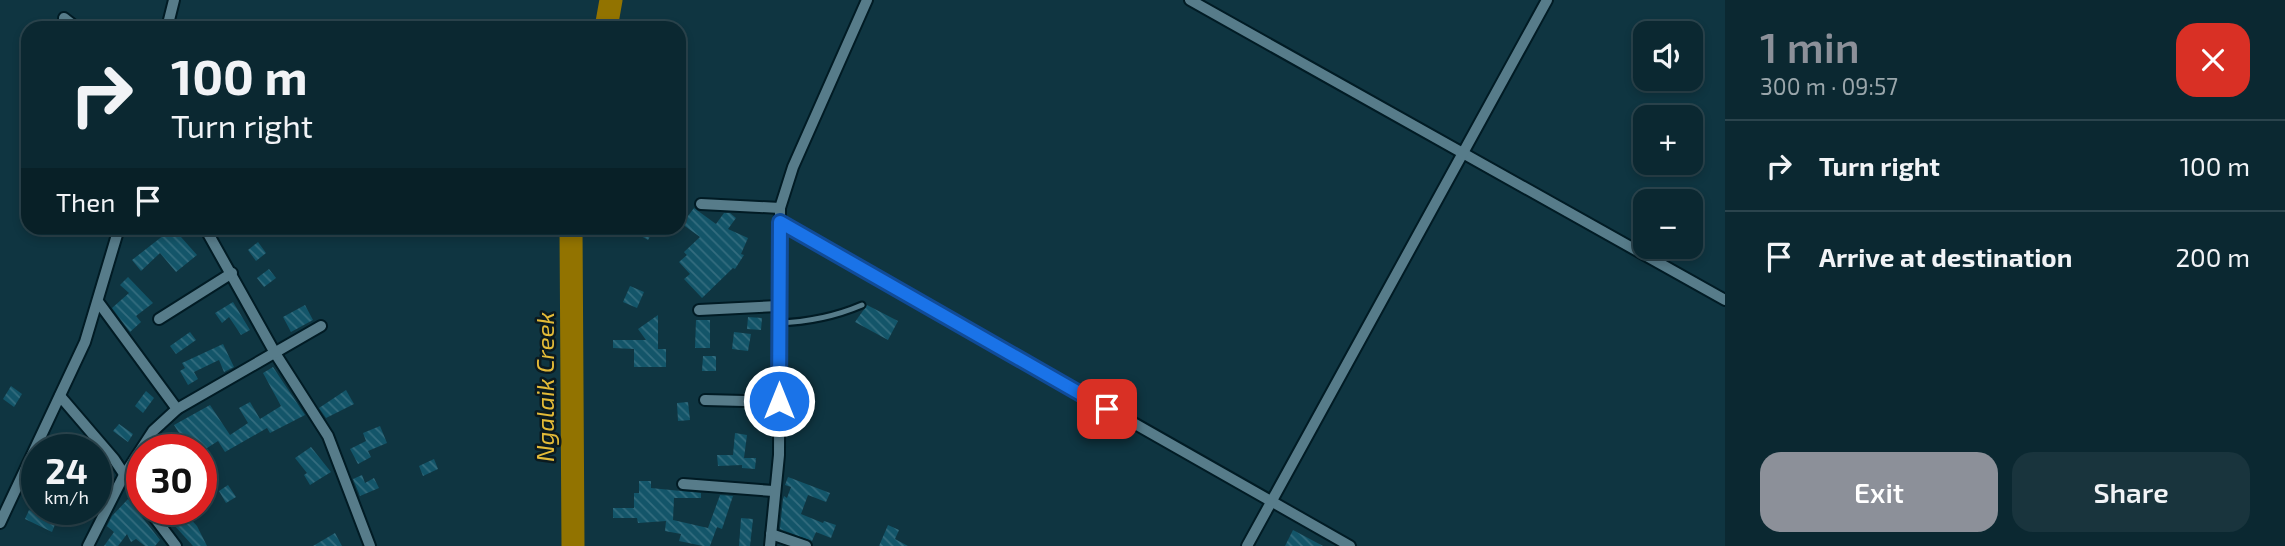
<!DOCTYPE html>
<meta charset="utf-8">
<style>
:root{--surface:#0b2831;--page:#19343d;--text:#f1f3f6;--muted:#9aa6ab;--line:#2b444d;--accent:#8c9099}
body{margin:0;font-family:"Exo 2",sans-serif;background:var(--page);color:var(--text);height:100vh;display:flex;flex-direction:column;font-size:26px;white-space:nowrap}
*{box-sizing:border-box;margin:0}
p{font-size:23px;color:var(--muted)}
.icon{flex:none;width:38px;height:38px;fill:none;stroke:currentColor;stroke-width:2;stroke-linecap:round;stroke-linejoin:round}
.map{position:relative;flex:1;overflow:hidden}
.sheet{display:flex;flex-direction:column;background:var(--surface);width:560px}
.sheet>*{flex:none}
.guide{position:absolute;left:21px;top:21px;width:665px;height:214px;border-radius:21px;box-shadow:0 4px 10px #0003,0 0 0 2px var(--line);background:#0b2831;color:var(--text);overflow:hidden}
.buttons{position:absolute;left:1633px;top:21px;display:grid;gap:14px}
.buttons a{display:grid;place-items:center;width:70px;height:70px;border-radius:14px;background:var(--surface);box-shadow:0 4px 10px #0003,0 0 0 2px var(--line);font-size:35px}
.speed{position:absolute;left:21px;top:434px;display:flex;gap:14px;font-size:35px;font-weight:700;text-align:center}
.speed>*{display:grid;place-content:center;width:91px;height:91px;border-radius:50%;background:var(--surface);box-shadow:0 4px 10px #0003,0 0 0 2px var(--line);line-height:1}
.speed small{font-size:18px;font-weight:400}
.speed .limit{border:10px solid #d22;background:#fff;color:#111}
.pin{position:absolute;display:grid;place-items:center;width:60px;height:60px;color:#fff;margin:-30px;border-radius:14px;box-shadow:0 4px 10px #0006}
.me{position:absolute;width:77px;margin:-38px;rotate:0deg;stroke-linejoin:round;filter:drop-shadow(0 0 5px #0008)}
.turn{display:flex;align-items:center;gap:24px;height:147px;padding:0 35px;font-size:32px}
.turn .icon{width:91px;height:91px;stroke-width:2.5}
.turn b{display:block;font-size:49px;line-height:60px}
.then{display:flex;align-items:center;height:66px;padding:0 35px;background:#0003;gap:14px;font-size:26px}
.round{display:grid;place-items:center;flex:none;width:74px;height:74px;border-radius:21px;background:var(--page)}
.headline{display:flex;align-items:center;justify-content:space-between;height:119px;padding:0 35px}
h1{font-size:42px;font-weight:600;line-height:52px;color:var(--accent)}
.action{display:flex;gap:14px;margin-top:auto;padding:14px 35px}
.action a{flex:1;height:80px;border-radius:21px;background:var(--accent);color:#fff;font-size:28px;font-weight:600;line-height:80px;text-align:center}
.action a+a{background:var(--page);color:var(--text)}
ul{padding:0;list-style:none}
li{display:flex;align-items:center;gap:21px;height:91px;padding:0 35px;border-top:2px solid var(--line)}
li div{flex:1}
li b{display:block;font-size:26px}
li em{font-style:normal}
main{display:flex;flex:1;min-height:0}
.map>svg:first-child{display:block}
</style>
<main>
<div class="map">
<svg width="1725" height="546" viewBox="0 0 1725 546">
<defs>
<pattern id="building-back-hatch" width="6" height="6" patternUnits="userSpaceOnUse" patternTransform="scale(1.75)"><rect width="6" height="6" fill="#135569"/><path d="M-1 5l2 2M0 0l6 6M5-1l2 2" fill="none" stroke="#346d7f"/></pattern>
</defs>
<rect width="100%" height="100%" fill="#0f3541"/>
<g fill="none" stroke-linecap="round" stroke-linejoin="round">
<g stroke="#927300" stroke-width="23">
<path d="M 606,28 L 611,0"/>
<path d="M 571,228 L 573,546"/>
</g>
</g>
<g fill="url(#building-back-hatch)">
<path d="M 694,208 L 716,224 L 724,213 L 730,213 L 736,218 L 728,229 L 748,238 L 741,254 L 744,255 L 735,269 L 733,268 L 702,298 L 684,279 L 690,274 L 679,262 L 687,255 L 684,252 L 700,237 L 682,224 Z"/>
<path d="M 173,228 L 197,255 L 176,272 L 160,253 L 141,271 L 132,260 Z"/>
<path d="M 627,228 L 655,228 L 648,240 Z"/>
<path d="M 258,242 L 266,253 L 256,261 L 248,250 Z"/>
<path d="M 269,269 L 276,278 L 264,287 L 257,278 Z"/>
<path d="M 128,277 L 153,303 L 136,316 L 141,322 L 130,332 L 112,308 L 129,293 L 120,285 Z"/>
<path d="M 630,286 L 644,292 L 637,308 L 623,302 Z"/>
<path d="M 233,302 L 250,330 L 241,335 L 229,317 L 222,323 L 215,313 Z"/>
<path d="M 305,305 L 313,320 L 291,332 L 283,317 Z"/>
<path d="M 867,305 L 898,321 L 888,340 L 855,322 Z"/>
<path d="M 658,315 L 658,349 L 666,349 L 666,367 L 634,367 L 634,349 L 613,348 L 613,340 L 646,340 L 638,329 Z"/>
<path d="M 748,317 L 762,318 L 761,330 L 747,329 Z"/>
<path d="M 696,320 L 710,320 L 710,348 L 695,348 Z"/>
<path d="M 190,332 L 196,340 L 176,354 L 170,346 Z"/>
<path d="M 734,332 L 751,334 L 748,351 L 732,349 Z"/>
<path d="M 223,344 L 234,367 L 224,372 L 219,360 L 194,372 L 198,379 L 188,385 L 180,371 L 185,368 L 182,363 Z"/>
<path d="M 703,356 L 716,356 L 716,371 L 702,371 Z"/>
<path d="M 273,367 L 305,415 L 270,433 L 267,428 L 225,452 L 218,441 L 204,450 L 190,450 L 174,425 L 210,405 L 230,435 L 248,423 L 239,408 L 250,402 L 260,419 L 281,406 L 263,373 Z"/>
<path d="M 11,386 L 22,394 L 14,407 L 3,399 Z"/>
<path d="M 346,390 L 354,404 L 326,418 L 319,408 Z"/>
<path d="M 146,391 L 154,398 L 143,413 L 135,406 Z"/>
<path d="M 688,402 L 690,420 L 678,421 L 677,403 Z"/>
<path d="M 119,424 L 133,434 L 128,442 L 113,431 Z"/>
<path d="M 380,426 L 387,443 L 368,451 L 371,457 L 358,464 L 350,449 L 366,441 L 363,433 Z"/>
<path d="M 735,433 L 747,435 L 744,458 L 756,458 L 755,469 L 742,468 L 742,465 L 718,466 L 717,455 L 733,455 Z"/>
<path d="M 311,447 L 331,472 L 310,485 L 304,475 L 307,473 L 295,458 Z"/>
<path d="M 434,459 L 438,469 L 423,476 L 419,466 Z"/>
<path d="M 362,475 L 365,483 L 374,478 L 379,488 L 360,496 L 353,479 Z"/>
<path d="M 788,477 L 830,493 L 826,502 L 808,495 L 801,514 L 823,523 L 824,521 L 836,525 L 831,538 L 816,532 L 812,541 L 780,529 L 783,499 L 784,496 L 787,498 L 791,487 L 785,485 Z"/>
<path d="M 639,481 L 651,481 L 651,488 L 701,493 L 701,498 L 674,498 L 673,520 L 708,528 L 720,495 L 733,496 L 722,529 L 717,527 L 710,546 L 703,546 L 679,541 L 681,534 L 665,531 L 666,521 L 638,523 L 637,518 L 613,518 L 613,508 L 634,508 L 634,493 L 639,493 Z"/>
<path d="M 228,485 L 236,497 L 226,503 L 219,491 Z"/>
<path d="M 128,499 L 160,540 L 155,546 L 145,546 L 136,539 L 131,542 L 127,534 L 118,546 L 104,546 L 114,532 L 107,526 L 112,516 Z"/>
<path d="M 29,510 L 56,522 L 52,532 L 25,519 Z"/>
<path d="M 186,514 L 197,526 L 207,546 L 193,546 L 174,525 Z"/>
<path d="M 741,518 L 753,519 L 750,546 L 739,546 Z"/>
<path d="M 888,525 L 899,530 L 895,539 L 908,546 L 879,546 Z"/>
<path d="M 1293,530 L 1323,546 L 1285,546 Z"/>
<path d="M 335,533 L 342,546 L 313,546 Z"/>
</g>
<g fill="none" stroke-linecap="round" stroke-linejoin="round">
<defs>
<path id="lane" d="M 778,323 C 809,322 834,317 862,305"/>
<g id="street">
<path d="M 1190,0 L 1725,300"/>
<path d="M 64,18 L 77,28"/>
<path d="M 167,28 L 174,0"/>
<path d="M 701,204 L 780,208"/>
<path d="M 780,222 L 1350,546"/>
<path d="M 205,228 L 275,353 L 328,436 L 370,546"/>
<path d="M 99,303 L 177,409"/>
<path d="M 699,310 L 778,306"/>
<path d="M 159,319 L 232,273"/>
<path d="M 60,396 L 114,459 L 142,501"/>
<path d="M 705,400 L 779,402"/>
<path d="M 683,484 L 773,491"/>
<path d="M 148,509 L 176,546"/>
<path d="M 0,523 L 85,342 L 119,228"/>
<path d="M 771,534 L 806,546"/>
<path d="M 88,546 L 123,477 L 153,431 L 177,409 L 321,326"/>
<path d="M 770,546 L 779,455 L 780,208 L 793,167 L 867,0"/>
<path d="M 1247,546 L 1547,0"/>
</g>
</defs>
<use href="#lane" stroke="#011b24" stroke-width="9"/>
<use href="#street" stroke="#011b24" stroke-width="14"/>
<use href="#lane" stroke="#577c8a" stroke-width="5"/>
<use href="#street" stroke="#577c8a" stroke-width="10"/>
</g>
<g fill="none" stroke-linecap="round" stroke-linejoin="round">
<defs>
<path id="route" d="M 779,401 L 780,222 L 1107,409"/>
</defs>
<use href="#route" stroke="#114b97" stroke-width="18"/>
<use href="#route" stroke="#1a73e8" stroke-width="12"/>
</g>
<g text-anchor="middle" stroke-width="5" stroke-linejoin="round" paint-order="stroke">
<g font-size="24" font-style="italic" fill="#e3ba38" stroke="#0b1a1f">
<text transform="translate(546 387) rotate(-90)" y="8">Ngalaik Creek</text>
</g>
</g>
</svg>
<div class="buttons">
<a><svg class="icon" aria-label="sound" viewBox="0 0 24 24"><path d="M4 9h4l5-4v14l-5-4H4zM17 9q2 3 0 6"/></svg></a>
<a>+</a>
<a>−</a>
</div>
<div class="speed"><div>24<small>km/h</small></div><div class="limit">30</div></div>
<div class="pin" style="left:1107px;top:409px;background:#d93025"><svg class="icon" aria-label="arrive" viewBox="0 0 24 24"><path d="M6 21V4h12l-3 4 3 4H6"/></svg></div>
<svg class="me" style="left:779px;top:401px" viewBox="-20 -20 40 40"><circle r="17" fill="#1a73e8" stroke="#fff" stroke-width="3"/><path d="M0-11L8 9 0 5-8 9z" fill="#fff"/></svg>
<div class="guide">
<div class="turn"><svg class="icon" aria-label="right" viewBox="0 0 24 24"><path d="M7 20v-9h11M14 6l5 5-5 5"/></svg><div><b>100 m</b>Turn right</div></div>
<div class="then">Then<svg class="icon" aria-label="arrive" viewBox="0 0 24 24"><path d="M6 21V4h12l-3 4 3 4H6"/></svg></div>
</div>
</div>
<section class="sheet">
<div class="headline"><div><h1>1 min</h1><p>300 m · 09:57</p></div><a class="round" style="background:#d93025;color:#fff"><svg class="icon" aria-label="close" viewBox="0 0 24 24"><path d="M6 6l12 12M18 6L6 18"/></svg></a></div>
<ul>
<li><svg class="icon" aria-label="right" viewBox="0 0 24 24"><path d="M7 20v-9h11M14 6l5 5-5 5"/></svg><div><b>Turn right</b></div><em>100 m</em></li>
<li><svg class="icon" aria-label="arrive" viewBox="0 0 24 24"><path d="M6 21V4h12l-3 4 3 4H6"/></svg><div><b>Arrive at destination</b></div><em>200 m</em></li>
</ul>
<div class="action"><a>Exit</a><a>Share</a></div>
</section>
</main>
